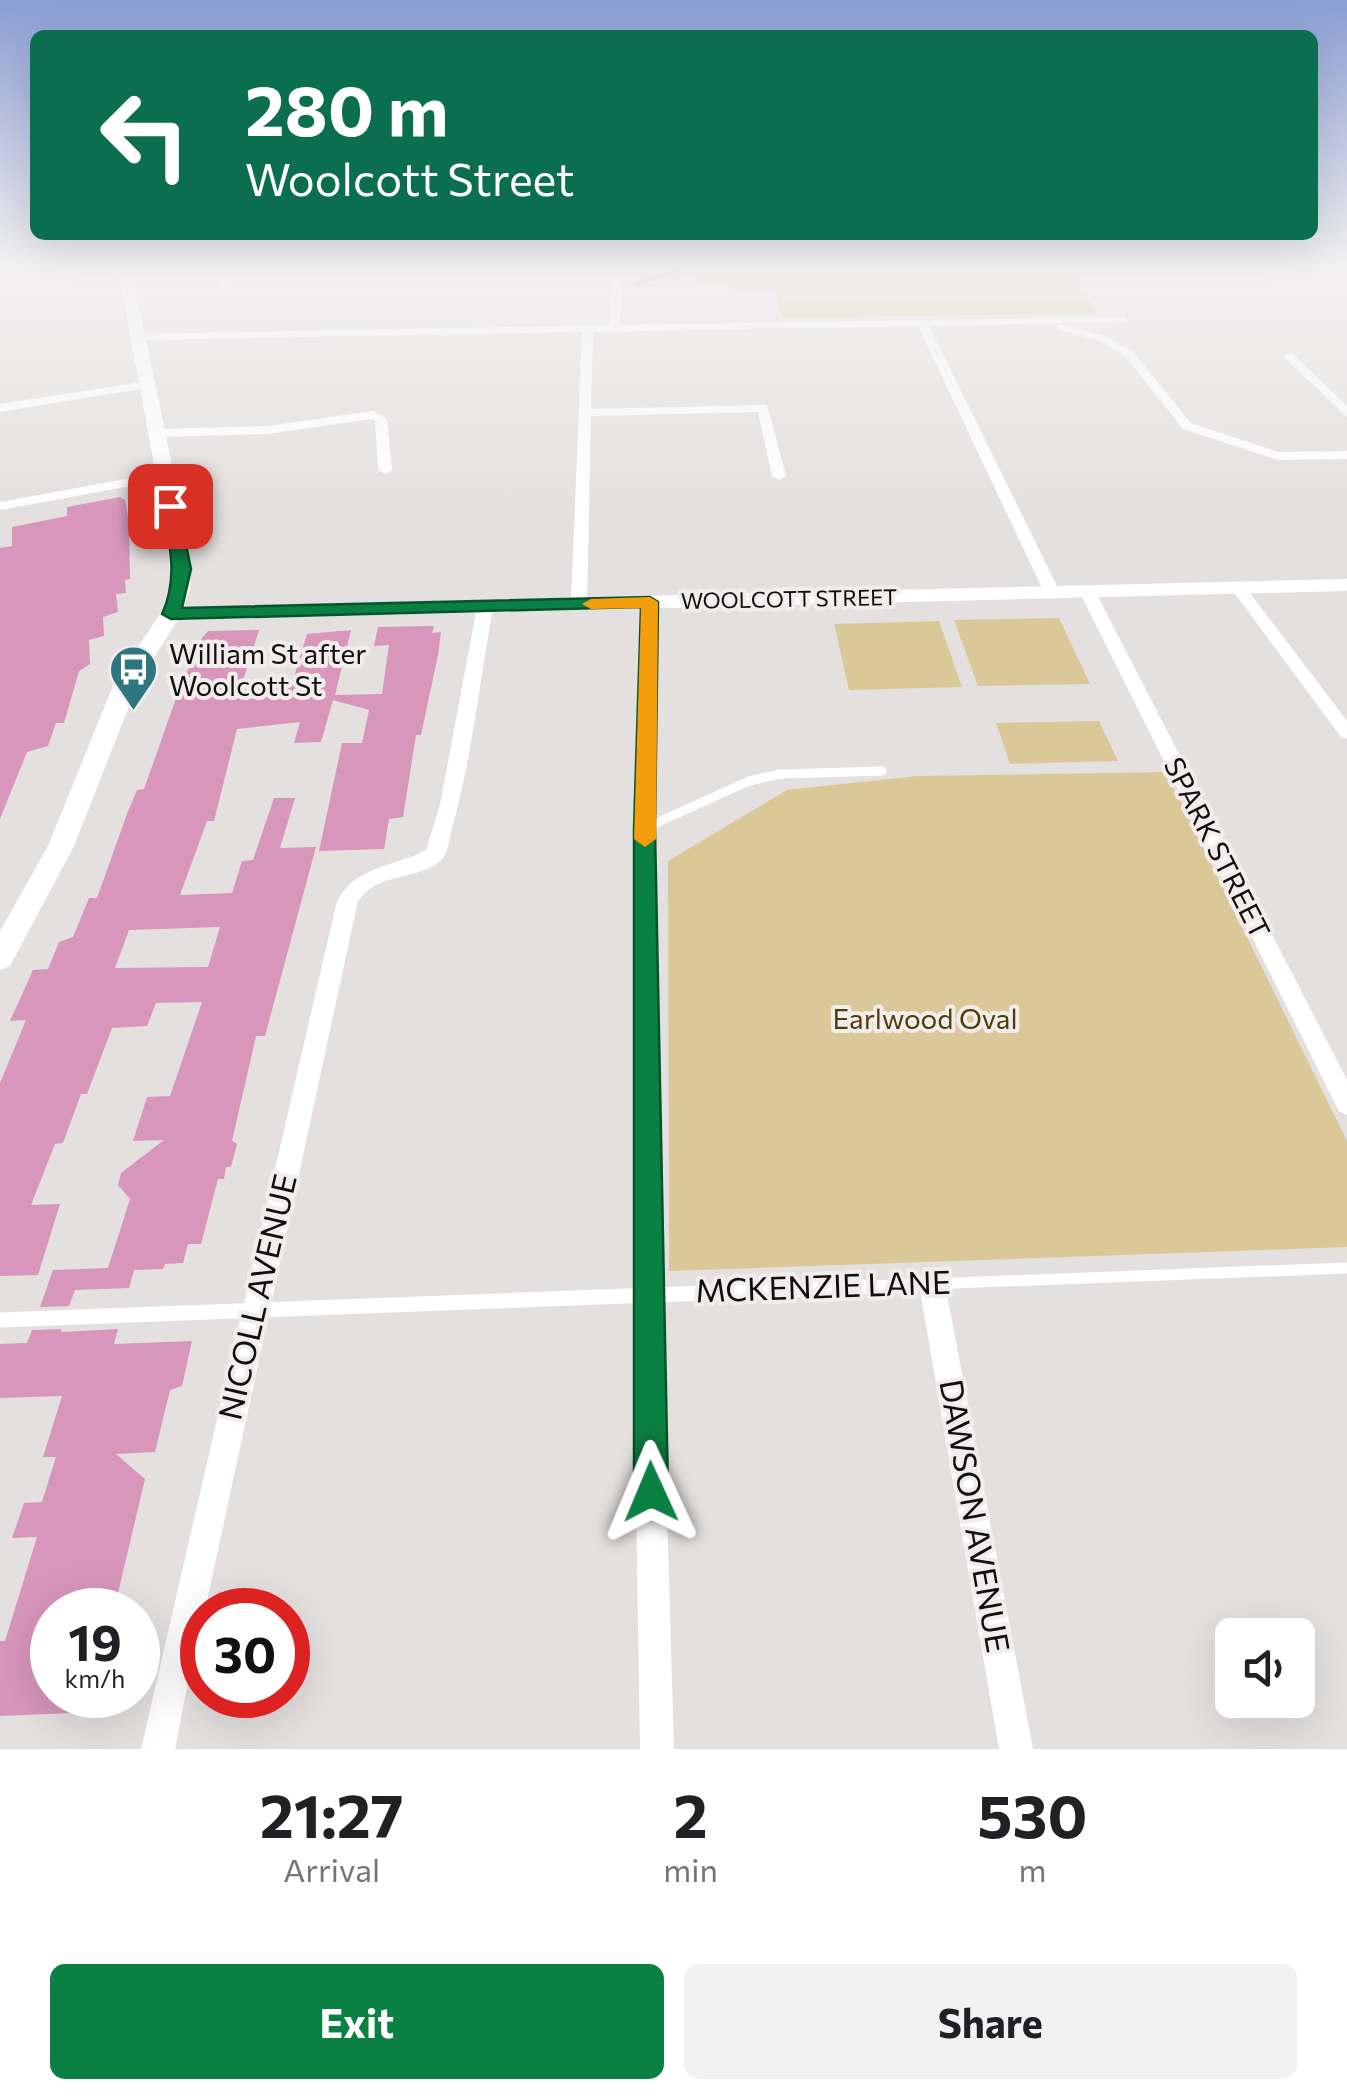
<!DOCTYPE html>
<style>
:root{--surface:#fff;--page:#f2f2f2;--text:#202124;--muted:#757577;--accent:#0b8043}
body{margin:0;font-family:Commissioner,sans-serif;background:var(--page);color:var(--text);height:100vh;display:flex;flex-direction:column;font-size:38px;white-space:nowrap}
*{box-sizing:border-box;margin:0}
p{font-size:32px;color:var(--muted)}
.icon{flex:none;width:55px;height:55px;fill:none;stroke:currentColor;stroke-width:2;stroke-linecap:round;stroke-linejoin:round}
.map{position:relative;height:1749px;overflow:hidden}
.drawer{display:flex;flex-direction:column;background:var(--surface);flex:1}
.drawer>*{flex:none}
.top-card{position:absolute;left:30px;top:30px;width:1288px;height:210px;border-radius:15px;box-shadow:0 10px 40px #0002;background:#0b6e4f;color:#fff;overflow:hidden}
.controls{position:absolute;left:1215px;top:1618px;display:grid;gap:20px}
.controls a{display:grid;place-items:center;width:100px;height:100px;border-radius:15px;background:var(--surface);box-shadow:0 10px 40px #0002;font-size:50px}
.speed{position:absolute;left:30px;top:1588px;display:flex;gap:20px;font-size:50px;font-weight:700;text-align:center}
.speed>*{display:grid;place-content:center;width:130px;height:130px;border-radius:50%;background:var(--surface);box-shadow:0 10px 40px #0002;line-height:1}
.speed small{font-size:25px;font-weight:400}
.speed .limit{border:15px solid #d22;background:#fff;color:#111}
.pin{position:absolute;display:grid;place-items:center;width:85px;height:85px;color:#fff;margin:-42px;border-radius:20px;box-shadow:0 5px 15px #0006}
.me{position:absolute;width:110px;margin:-55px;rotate:359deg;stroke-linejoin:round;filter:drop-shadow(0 0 8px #0008)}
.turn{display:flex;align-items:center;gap:35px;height:210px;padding:0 50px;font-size:45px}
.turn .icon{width:130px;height:130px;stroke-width:2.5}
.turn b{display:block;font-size:70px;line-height:85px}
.eta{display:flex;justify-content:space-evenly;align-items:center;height:170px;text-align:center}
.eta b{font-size:60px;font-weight:700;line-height:70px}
.cta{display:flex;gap:20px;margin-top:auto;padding:20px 50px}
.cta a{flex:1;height:115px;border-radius:15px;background:var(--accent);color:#fff;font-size:40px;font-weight:700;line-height:115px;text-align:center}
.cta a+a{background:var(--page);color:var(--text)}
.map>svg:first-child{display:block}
</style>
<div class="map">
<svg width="1347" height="1749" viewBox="0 0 1347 1749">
<rect width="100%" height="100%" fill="#e4e0e0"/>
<g fill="#dac898">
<path d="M 699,268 L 1069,268 L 1099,313 L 782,318 L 774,290 L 730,290 L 728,283 L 700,284 Z"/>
<path d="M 1059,618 L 1090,684 L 978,686 L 954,620 Z"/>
<path d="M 939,621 L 962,687 L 849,690 L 834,624 Z"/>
<path d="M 1099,721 L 1118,761 L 1010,764 L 996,723 Z"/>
<path d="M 1166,772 L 1347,1141 L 1347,1247 L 669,1271 L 668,861 L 787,790 L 917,776 Z"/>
</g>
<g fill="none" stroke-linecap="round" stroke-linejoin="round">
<path stroke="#9d7cb5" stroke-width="4" d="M 637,284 L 682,268"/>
</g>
<g fill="#d796ba" fill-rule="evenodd">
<path d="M 120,497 L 125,500 L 129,523 L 130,579 L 125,580 L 126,593 L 116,594 L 118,612 L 103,617 L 104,636 L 89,640 L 90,664 L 79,671 L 64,723 L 56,723 L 48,746 L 27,752 L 0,819 L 0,548 L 12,546 L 12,527 L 67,516 L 67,507 Z"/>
<path d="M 434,626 L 432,633 L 441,632 L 438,655 L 421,735 L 416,735 L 403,817 L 389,819 L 384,849 L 319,851 L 342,743 L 362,743 L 369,710 L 333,700 L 321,742 L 294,743 L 300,722 L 237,729 L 214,821 L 207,821 L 180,895 L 232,893 L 242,861 L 253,860 L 274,798 L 295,798 L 280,848 L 316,847 L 265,1036 L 256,1036 L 232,1141 L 237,1144 L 231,1167 L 226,1167 L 224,1179 L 218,1179 L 201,1244 L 188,1244 L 183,1263 L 165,1264 L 163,1269 L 134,1270 L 129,1288 L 75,1290 L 69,1306 L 40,1307 L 53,1270 L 108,1268 L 130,1199 L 118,1185 L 121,1173 L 164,1140 L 133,1141 L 147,1097 L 170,1096 L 202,1002 L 156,1003 L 147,1026 L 112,1028 L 87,1094 L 81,1094 L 63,1143 L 55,1144 L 31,1205 L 60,1204 L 38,1275 L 0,1276 L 0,1083 L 26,1020 L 10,1021 L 33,970 L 48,969 L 59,942 L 73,937 L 89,898 L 97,898 L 127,814 L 137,790 L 144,789 L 179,690 L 202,638 L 208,631 L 259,630 L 240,690 L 291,687 L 307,634 L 351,630 L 335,695 L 382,694 L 389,645 L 374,646 L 378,627 ZM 220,927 L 208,967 L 115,968 L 129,930 Z"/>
<path d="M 62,1329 L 61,1332 L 118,1329 L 114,1344 L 192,1341 L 182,1386 L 170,1390 L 155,1452 L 116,1454 L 145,1479 L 114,1610 L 52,1610 L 52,1695 L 74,1695 L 71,1713 L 0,1716 L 0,1641 L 5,1641 L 37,1537 L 12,1538 L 24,1503 L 42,1502 L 56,1457 L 43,1457 L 62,1396 L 0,1398 L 0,1344 L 27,1343 L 32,1330 Z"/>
</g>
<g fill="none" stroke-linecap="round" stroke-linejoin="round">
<path stroke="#fff" stroke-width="5" d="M 217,268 L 223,284"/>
<path stroke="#fff" stroke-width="9" d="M 645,828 L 749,781 L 781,774 L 882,771"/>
<path stroke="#fff" stroke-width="11" d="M 798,1289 L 1347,1268"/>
<path stroke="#fff" stroke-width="15" d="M 0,1320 L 863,1287"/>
<g fill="#fff" fill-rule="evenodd">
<path d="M 612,268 L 622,268 L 620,325 L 1126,317 L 1126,321 L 1122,322 L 929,326 L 1060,592 L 1057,595 L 1052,597 L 1044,592 L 918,326 L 593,332 L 591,409 L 767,405 L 786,476 L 779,480 L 772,476 L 758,412 L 591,416 L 587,604 L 579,609 L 571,604 L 582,332 L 139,340 L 134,337 L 139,334 L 610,325 Z"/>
<path d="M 1061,324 L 1108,337 L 1133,352 L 1191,423 L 1279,452 L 1347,451 L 1347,459 L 1278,460 L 1183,429 L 1125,356 L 1100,341 L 1057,329 L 1057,325 Z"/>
<path d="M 1285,354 L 1293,354 L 1347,406 L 1347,417 L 1285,358 Z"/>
<path d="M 149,381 L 155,385 L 153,387 L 0,412 L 0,404 Z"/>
<path d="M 373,411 L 387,419 L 392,470 L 385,474 L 378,470 L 375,421 L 371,419 L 268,434 L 157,437 L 151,433 L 157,429 L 268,426 Z"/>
<path d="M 164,472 L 171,476 L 169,479 L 0,510 L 0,502 Z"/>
<path d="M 1238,582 L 1243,584 L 1347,721 L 1347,739 L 1341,737 L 1230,587 Z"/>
<path d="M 1087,586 L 1095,591 L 1347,1080 L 1347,1115 L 1339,1111 L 1079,591 Z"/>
<path d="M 649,597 L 657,602 L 654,829 L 664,1273 L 661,1308 L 674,1749 L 640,1749 L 633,1308 L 638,1273 L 634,829 L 641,602 Z"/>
<path d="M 485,602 L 493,607 C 480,680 472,757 452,828 C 450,837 448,851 443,858 C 423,882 372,870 357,905 L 205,1610 L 202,1610 L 175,1749 L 141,1749 L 336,905 C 351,866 395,867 426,850 L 440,805 L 477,607 Z"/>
<path d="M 932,1271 L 942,1275 L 945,1284 L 1033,1749 L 999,1749 L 919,1284 L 922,1275 Z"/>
</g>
<path fill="#fff" fill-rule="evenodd" d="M 118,268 L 131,268 L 187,536 L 191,585 L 184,607 L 1347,579 L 1347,591 L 178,620 L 139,681 L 74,846 L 10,966 L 0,970 L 0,931 L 48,846 L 115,681 L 160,614 L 171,585 L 167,536 Z"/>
</g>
<linearGradient id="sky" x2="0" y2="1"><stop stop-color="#8a9ed4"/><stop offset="0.52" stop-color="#f3f1f1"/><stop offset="1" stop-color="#f3f1f1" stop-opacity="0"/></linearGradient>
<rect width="1347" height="512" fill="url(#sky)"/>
<path fill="#0b8043" stroke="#07532c" stroke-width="2.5" d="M 170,501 L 178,506 L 191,569 L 182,608 L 650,597 L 658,602 L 655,829 L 668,1492 L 663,1504 L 651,1509 L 639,1504 L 634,1492 L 634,829 L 641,607 L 171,619 L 162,614 C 179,577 169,544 163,506 Z"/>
<path fill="#f59e0b" d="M 650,597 L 658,602 L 656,839 L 645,847 L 634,839 L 641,608 L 591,609 L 582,604 L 591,599 Z"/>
<defs>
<symbol id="bus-pin" viewBox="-11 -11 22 30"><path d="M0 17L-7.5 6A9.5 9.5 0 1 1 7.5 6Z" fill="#2f7780" stroke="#f2eded"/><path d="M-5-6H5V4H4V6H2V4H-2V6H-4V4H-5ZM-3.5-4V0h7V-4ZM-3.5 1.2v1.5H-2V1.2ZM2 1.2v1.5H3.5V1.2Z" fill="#fff"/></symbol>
</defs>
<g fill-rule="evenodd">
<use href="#bus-pin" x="106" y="642" width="55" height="75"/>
</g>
<g text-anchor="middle" stroke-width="8" stroke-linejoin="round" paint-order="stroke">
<g font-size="22" fill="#100e0e" stroke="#f2eded">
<text transform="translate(789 599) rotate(-1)" y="8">WOOLCOTT STREET</text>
</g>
<g font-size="28" fill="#100e0e" stroke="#f2eded" text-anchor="start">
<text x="169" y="664">William St after<tspan x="169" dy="32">Woolcott St</tspan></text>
</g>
<g font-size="28" fill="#100e0e" stroke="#f2eded">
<text transform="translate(1217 848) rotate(63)" y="10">SPARK STREET</text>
</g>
<g font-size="28" fill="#4e3d04" stroke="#f2eded">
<text x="925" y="1029">Earlwood Oval</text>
</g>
<g font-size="32" fill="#100e0e" stroke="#f2eded">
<text transform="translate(823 1287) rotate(-2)" y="11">MCKENZIE LANE</text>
<text transform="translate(258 1297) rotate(-77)" y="11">NICOLL AVENUE</text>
<text transform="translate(974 1516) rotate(80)" y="11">DAWSON AVENUE</text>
</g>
</g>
</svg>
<div class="controls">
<a><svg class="icon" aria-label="sound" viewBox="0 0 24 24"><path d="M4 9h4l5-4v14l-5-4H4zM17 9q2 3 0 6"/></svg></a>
</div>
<div class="speed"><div>19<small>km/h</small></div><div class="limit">30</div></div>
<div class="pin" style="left:170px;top:506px;background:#d93025"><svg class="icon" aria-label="arrive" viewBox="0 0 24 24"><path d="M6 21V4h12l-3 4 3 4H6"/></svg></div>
<svg class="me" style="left:651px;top:1492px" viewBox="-20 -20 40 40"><path d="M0-17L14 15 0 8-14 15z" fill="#0b8043" stroke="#fff" stroke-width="4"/></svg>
<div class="top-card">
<div class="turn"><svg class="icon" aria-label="left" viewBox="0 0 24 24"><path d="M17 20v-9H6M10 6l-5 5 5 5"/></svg><div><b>280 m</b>Woolcott Street</div></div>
</div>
</div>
<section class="drawer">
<div class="eta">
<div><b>21:27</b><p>Arrival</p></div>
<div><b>2</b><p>min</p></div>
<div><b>530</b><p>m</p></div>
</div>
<div class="cta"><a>Exit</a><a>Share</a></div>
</section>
